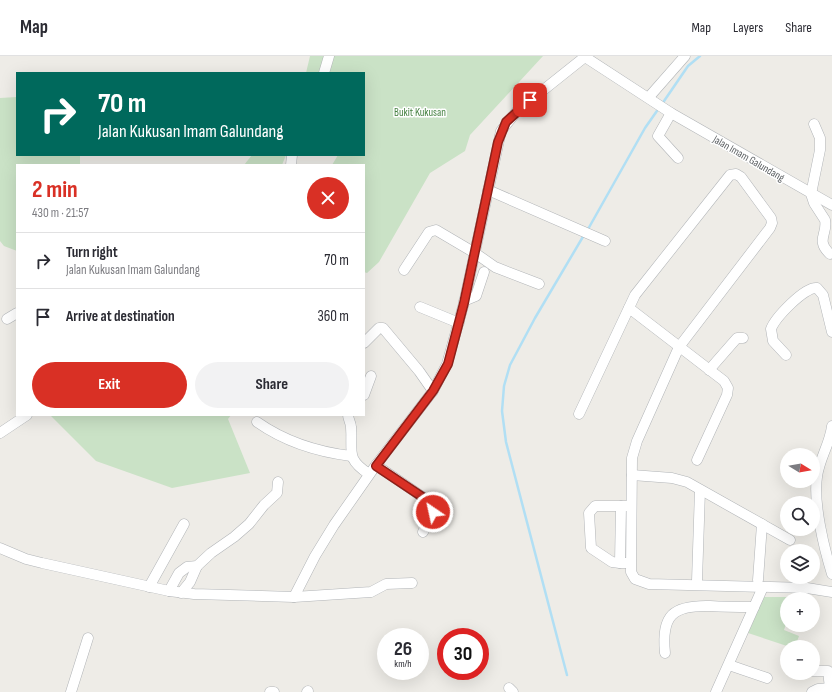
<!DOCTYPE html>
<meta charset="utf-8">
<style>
:root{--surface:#fff;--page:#f2f2f3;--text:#2b2b33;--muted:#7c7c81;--line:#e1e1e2;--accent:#d93025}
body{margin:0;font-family:"Sofia Sans Condensed",sans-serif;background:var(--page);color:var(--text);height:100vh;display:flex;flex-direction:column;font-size:15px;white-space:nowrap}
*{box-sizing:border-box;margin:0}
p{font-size:13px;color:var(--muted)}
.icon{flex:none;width:22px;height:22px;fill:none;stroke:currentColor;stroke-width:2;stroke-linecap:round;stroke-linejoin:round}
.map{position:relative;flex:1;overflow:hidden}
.panel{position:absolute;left:16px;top:108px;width:349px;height:252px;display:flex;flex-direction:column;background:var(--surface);border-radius:0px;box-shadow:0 4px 16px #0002}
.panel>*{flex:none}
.top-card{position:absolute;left:16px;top:16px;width:349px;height:84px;border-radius:0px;box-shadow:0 4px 16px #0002;background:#00695c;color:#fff;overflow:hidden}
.needle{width:26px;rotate:101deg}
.controls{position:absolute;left:780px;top:392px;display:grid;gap:8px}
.controls a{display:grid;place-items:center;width:40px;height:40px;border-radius:50%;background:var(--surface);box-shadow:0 4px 16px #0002;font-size:20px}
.speed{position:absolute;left:377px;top:572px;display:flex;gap:8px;font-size:20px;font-weight:700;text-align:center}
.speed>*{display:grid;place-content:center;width:52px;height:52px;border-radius:50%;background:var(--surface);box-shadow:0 4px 16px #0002;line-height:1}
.speed small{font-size:10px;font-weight:400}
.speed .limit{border:6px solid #d22;background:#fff;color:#111}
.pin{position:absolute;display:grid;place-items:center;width:34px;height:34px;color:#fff;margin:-17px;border-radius:8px;box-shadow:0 2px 6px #0006}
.me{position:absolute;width:44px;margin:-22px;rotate:326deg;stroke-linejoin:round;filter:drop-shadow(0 0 3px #0008)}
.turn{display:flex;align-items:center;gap:14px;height:84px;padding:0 16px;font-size:18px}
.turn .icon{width:52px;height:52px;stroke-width:2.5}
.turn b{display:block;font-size:28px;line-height:34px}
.round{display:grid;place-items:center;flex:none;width:42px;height:42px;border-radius:21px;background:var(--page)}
.overview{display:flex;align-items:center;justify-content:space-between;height:68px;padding:0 16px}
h1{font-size:24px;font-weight:700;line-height:30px;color:var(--accent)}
.primary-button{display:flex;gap:8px;margin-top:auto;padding:8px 16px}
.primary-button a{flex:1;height:46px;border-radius:24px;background:var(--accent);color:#fff;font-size:16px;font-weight:700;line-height:46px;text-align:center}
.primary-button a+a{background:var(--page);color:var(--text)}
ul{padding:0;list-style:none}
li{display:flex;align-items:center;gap:12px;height:56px;padding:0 16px;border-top:1px solid var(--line)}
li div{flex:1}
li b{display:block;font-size:15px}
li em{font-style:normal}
header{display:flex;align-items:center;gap:24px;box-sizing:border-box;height:56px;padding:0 20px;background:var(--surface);border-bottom:1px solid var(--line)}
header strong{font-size:19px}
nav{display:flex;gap:22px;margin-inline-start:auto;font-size:14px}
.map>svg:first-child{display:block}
</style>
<header>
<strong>Map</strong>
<nav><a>Map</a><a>Layers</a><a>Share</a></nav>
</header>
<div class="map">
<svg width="832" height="636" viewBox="0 0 832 636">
<rect width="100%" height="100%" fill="#eeece7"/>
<g fill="#cae2c6">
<path d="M 310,0 L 543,0 L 470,79 L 465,95 L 430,117 L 379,206 L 367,217 L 364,216 L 364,109 L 332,109 L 338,99 L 364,99 L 364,17 L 306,17 Z"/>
<path d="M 17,41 L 17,99 L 80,99 L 80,109 L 17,109 L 17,195 L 4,190 L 0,185 L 0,42 Z"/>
<path d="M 252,99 L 286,99 L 282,109 L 244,109 Z"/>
<path d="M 50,359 L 231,359 L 228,363 L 250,417 L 172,432 L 96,405 Z"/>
<path d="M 764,541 L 796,541 L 795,543 L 787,543 L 787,565 L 784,574 L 799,580 L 795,591 L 790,591 L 748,577 Z"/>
</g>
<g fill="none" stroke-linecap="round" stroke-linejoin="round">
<g stroke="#b1dff4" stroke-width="2.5">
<path d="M 662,48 L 688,10 L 700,0"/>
<path d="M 587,175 L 645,72 L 659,52"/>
<path d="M 567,619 L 506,386 L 502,355 L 504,330 L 510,309 L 535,262 L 584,179"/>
</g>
<defs>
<g id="minor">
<path d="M 585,1 L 671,57 L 832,149"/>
<path d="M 324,17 L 329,0"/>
<path d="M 649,41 L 685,0"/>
<path d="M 671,57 L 658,80 L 678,102"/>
<path d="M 814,68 L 820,82 L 820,94 L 811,138 L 814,147 L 825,164 C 828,178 815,184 830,198"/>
<path d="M 291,109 L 292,99"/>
<path d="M 488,134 L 605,185"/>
<path d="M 404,214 L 429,176 L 436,174 L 475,197 L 495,211 L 539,228"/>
<path d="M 464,245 L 476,240 L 484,216"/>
<path d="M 420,251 L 459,267"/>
<path d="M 629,252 L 724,325 L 728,332 L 727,339 L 697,404"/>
<path d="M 7,263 L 17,257"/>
<path d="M 364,287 L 379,272 L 383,272 L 419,315 L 433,335"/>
<path d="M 786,299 L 773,285 L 771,273 C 775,262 805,230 817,232 L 823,239 L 832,276"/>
<path d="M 709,314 L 737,282 L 743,282"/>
<path d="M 364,339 L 371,320"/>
<path d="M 579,358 L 635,239 L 730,119 L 736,118 L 741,121 L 771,162 L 772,167 L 770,172 L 679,291 L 637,385 L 632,402 L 631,516 L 635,523 L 649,528 L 807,532 L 832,536"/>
<path d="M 348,359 C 348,363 351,367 351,371 C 353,396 345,402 369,418"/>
<path d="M 257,366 C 284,385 318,396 351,400"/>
<path d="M 832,370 C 830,388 819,403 817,421 C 813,447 824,492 832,518"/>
<path d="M 0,377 L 27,359"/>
<path d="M 376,409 L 430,446 L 433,456 L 423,476"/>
<path d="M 632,419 L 672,422 L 687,426 L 790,484"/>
<path d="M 0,492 L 26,503 L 42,507 L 169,535 L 194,538 L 294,541 L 371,536 L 386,528 L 412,527"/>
<path d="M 620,507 L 612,506 L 591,492 L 589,457 L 595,450 L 621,450"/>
<path d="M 626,507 L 620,507 L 621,450 L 627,450"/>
<path d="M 758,524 L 762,468"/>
<path d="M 697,525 L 700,434"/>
<path d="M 149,531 L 184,468"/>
<path d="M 169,535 L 179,517 L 187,511 L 197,510 L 211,497 L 234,481 L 249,468 L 264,449 L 277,437 L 278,426"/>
<path d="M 181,537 L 190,526 L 197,510"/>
<path d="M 294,541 L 315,500 L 334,469 L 376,409 L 433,335 L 447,308 L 464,247 L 501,75 L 517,55 L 586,0"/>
<path d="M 665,597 C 661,559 673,549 710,550 C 725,551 739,551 754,551"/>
<path d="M 729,609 L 767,622"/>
<path d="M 813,615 L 828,615 L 830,632"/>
<path d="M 509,632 L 513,636"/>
<path d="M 71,636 L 88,582"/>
<path d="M 270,636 L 274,636"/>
<path d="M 307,636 L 308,635"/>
<path d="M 716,636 L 763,531"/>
<path d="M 812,636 L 818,633 L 832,632"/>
</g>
</defs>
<use href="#minor" stroke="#b1b4b7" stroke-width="11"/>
<use href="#minor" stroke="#fff" stroke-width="10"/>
</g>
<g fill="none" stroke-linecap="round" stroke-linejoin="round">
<defs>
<path id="route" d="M 433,456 L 430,446 L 376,410 L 433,335 L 448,308 L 464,247 L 498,86 L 506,66 L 530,44"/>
</defs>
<use href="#route" stroke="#8d1f18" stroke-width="10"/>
<use href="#route" stroke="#d93025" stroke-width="7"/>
</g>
<g text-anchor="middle" stroke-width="3" stroke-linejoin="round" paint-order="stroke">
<g font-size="11" fill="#458141" stroke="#fff">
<text x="420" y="60">Bukit Kukusan</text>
</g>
<g font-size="11" fill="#5e6265" stroke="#fff">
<text transform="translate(749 102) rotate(30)" y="4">Jalan Imam Galundang</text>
</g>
</g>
</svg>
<div class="controls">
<a><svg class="needle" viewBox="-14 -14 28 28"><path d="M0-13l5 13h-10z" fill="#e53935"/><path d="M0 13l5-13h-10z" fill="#7c7c81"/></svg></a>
<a><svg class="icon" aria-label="search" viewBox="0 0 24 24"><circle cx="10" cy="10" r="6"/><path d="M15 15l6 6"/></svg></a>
<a><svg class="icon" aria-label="layers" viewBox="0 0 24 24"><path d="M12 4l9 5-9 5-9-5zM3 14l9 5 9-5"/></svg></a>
<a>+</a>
<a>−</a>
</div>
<div class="speed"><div>26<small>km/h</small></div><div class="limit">30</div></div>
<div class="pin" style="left:530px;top:44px;background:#d93025"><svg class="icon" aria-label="arrive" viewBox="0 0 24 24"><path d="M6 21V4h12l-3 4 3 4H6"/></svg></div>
<svg class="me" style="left:433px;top:456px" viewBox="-20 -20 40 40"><circle r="17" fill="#d93025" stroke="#fff" stroke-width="3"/><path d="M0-11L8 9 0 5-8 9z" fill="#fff"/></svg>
<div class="top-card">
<div class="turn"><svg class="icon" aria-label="right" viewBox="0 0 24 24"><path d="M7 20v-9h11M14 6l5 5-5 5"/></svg><div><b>70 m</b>Jalan Kukusan Imam Galundang</div></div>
</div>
<section class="panel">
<div class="overview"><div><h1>2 min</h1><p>430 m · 21:57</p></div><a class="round" style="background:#d93025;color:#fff"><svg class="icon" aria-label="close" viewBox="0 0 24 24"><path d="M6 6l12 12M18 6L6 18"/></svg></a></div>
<ul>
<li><svg class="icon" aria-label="right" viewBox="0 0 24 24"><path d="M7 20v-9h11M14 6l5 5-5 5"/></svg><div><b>Turn right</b><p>Jalan Kukusan Imam Galundang</p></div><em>70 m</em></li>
<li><svg class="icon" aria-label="arrive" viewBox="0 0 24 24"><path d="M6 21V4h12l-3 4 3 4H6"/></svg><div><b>Arrive at destination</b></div><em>360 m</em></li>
</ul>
<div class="primary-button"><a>Exit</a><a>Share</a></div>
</section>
</div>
